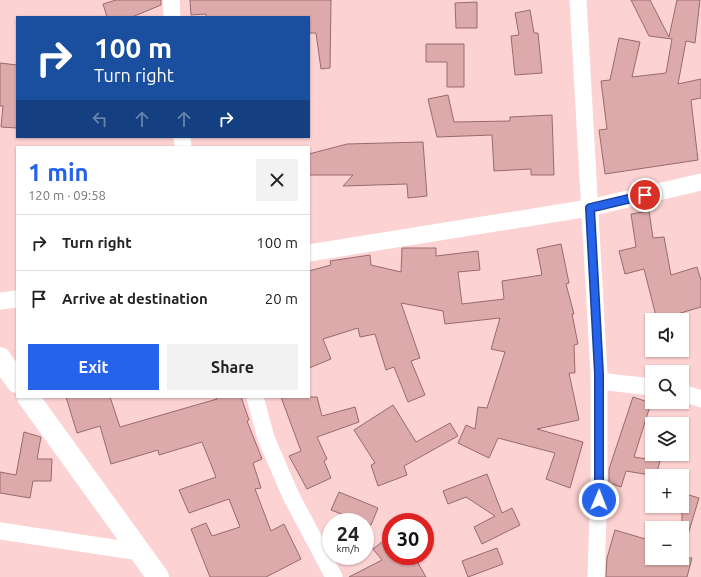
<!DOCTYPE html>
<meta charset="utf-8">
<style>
:root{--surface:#fff;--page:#f2f2f2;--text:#222;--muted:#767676;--line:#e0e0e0;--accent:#2563eb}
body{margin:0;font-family:Ubuntu,sans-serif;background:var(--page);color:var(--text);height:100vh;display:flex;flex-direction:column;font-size:15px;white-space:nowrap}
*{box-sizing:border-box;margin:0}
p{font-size:13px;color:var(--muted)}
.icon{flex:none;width:22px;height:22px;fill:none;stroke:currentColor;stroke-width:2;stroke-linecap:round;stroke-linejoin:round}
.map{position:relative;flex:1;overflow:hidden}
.side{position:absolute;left:16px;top:146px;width:294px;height:252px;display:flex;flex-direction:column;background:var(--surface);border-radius:0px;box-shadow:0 1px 3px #0004}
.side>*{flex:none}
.guide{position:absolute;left:16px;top:16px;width:294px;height:122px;border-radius:0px;box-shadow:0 1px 3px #0004;background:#1a4fa0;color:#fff;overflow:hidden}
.buttons{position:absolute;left:645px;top:313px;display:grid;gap:8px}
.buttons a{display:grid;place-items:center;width:44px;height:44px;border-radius:0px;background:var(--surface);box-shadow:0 1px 3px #0004;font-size:20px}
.speed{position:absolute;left:322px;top:513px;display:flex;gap:8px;font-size:20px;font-weight:700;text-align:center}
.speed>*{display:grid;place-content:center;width:52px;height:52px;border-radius:50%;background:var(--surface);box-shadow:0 1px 3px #0004;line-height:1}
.speed small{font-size:10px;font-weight:400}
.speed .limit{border:6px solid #d22;background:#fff;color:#111}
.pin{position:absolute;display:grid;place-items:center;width:34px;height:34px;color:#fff;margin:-17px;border:2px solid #fff;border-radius:50%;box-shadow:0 1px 4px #0007}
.me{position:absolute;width:44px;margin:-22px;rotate:1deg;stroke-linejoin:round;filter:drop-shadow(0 0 3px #0008)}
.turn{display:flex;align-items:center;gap:14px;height:84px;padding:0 12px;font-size:18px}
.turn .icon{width:52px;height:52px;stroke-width:2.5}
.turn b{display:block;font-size:28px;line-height:34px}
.lanes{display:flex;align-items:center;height:38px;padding:0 12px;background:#0003;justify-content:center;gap:20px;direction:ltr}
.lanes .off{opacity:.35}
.round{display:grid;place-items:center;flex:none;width:42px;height:42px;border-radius:0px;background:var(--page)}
.summary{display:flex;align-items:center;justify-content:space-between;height:68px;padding:0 12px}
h1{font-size:24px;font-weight:600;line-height:30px;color:var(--accent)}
.cta{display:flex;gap:8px;margin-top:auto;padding:8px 12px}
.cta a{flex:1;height:46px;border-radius:0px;background:var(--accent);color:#fff;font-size:16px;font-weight:600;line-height:46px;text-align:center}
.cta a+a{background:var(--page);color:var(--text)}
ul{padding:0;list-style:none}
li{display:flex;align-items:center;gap:12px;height:56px;padding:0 12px;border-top:1px solid var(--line)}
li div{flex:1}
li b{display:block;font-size:15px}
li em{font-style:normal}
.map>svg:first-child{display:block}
</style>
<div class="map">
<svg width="701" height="577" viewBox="0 0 701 577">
<rect width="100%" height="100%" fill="#fdd2d3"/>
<g fill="#ddaaab" stroke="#996a6c">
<path d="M 116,0 L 161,0 L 161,5 L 132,17 L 107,17 L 103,4 Z"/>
<path d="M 190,0 L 331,0 L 330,68 L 321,69 L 316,33 L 309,33 L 309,17 L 206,17 L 206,14 L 191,15 Z"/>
<path d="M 631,0 L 650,0 L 669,37 L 677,0 L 700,0 L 695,43 L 686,41 L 678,84 L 701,79 L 701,98 L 691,100 L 698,160 L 605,174 L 599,130 L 607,129 L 601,81 L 610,80 L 619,38 L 640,42 L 632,77 L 666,73 L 672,39 L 649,36 Z"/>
<path d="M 477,2 L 477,28 L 456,28 L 455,3 Z"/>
<path d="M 530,10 L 534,33 L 538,33 L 542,73 L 515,75 L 511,36 L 519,35 L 515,13 Z"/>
<path d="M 426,44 L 464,44 L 464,87 L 447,87 L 447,62 L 426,62 Z"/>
<path d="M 0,63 L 17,65 L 17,128 L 1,127 L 3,106 L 0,106 Z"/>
<path d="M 448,95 L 454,122 L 510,121 L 510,117 L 552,115 L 554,175 L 531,175 L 531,169 L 494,171 L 492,135 L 437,137 L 428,99 Z"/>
<path d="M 423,142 L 427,196 L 408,198 L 407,184 L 343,186 L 353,175 L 309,175 L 309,154 L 347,144 Z"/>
<path d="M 649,211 L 653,238 L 664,237 L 671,275 L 697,267 L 701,280 L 701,307 L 657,320 L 644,269 L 625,274 L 619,251 L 636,247 L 631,214 Z"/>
<path d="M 561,244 L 569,283 L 566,284 L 574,314 L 572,314 L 578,344 L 574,345 L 575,373 L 569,373 L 579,420 L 537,429 L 583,442 L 570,488 L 546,479 L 555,453 L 498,438 L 489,458 L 458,443 L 466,425 L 475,429 L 478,407 L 487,408 L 505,352 L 491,349 L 500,318 L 445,324 L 443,311 L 401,303 L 420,358 L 411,361 L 425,395 L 408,402 L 394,367 L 386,370 L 375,334 L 360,337 L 358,328 L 323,339 L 331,359 L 309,368 L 309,271 L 331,265 L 330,261 L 370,255 L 371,265 L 401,272 L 402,248 L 436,248 L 436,256 L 478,251 L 480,270 L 458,272 L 462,304 L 504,299 L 502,281 L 542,275 L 537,249 Z"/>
<path d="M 66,397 L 110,397 L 120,427 L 217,399 L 216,397 L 241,397 L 249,420 L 247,421 L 262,459 L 253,463 L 261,488 L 255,489 L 271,531 L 284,524 L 301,559 L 266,577 L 210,577 L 191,529 L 206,523 L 212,536 L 240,527 L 229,499 L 189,513 L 179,490 L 216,477 L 202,442 L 159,455 L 158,450 L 111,464 L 100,426 L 77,433 Z"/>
<path d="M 281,397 L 317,397 L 322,416 L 355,407 L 359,422 L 317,437 L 327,459 L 324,461 L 331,478 L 307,489 L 289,456 L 301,451 Z"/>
<path d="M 633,397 L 651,403 L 634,457 L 660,461 L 656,476 L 626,471 L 621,487 L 609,483 L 609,469 Z"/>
<path d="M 393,405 L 416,442 L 450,423 L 458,436 L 404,466 L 407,475 L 378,486 L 371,465 L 375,463 L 354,430 Z"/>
<path d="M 24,432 L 41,437 L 37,459 L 52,459 L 51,481 L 33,481 L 30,498 L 0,493 L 0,472 L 16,475 Z"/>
<path d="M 487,474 L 502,513 L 512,508 L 520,525 L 482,544 L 474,527 L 495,516 L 466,497 L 448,504 L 443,491 Z"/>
<path d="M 339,492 L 378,508 L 371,525 L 331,510 Z"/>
<path d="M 682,493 L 699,498 L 686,541 L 682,540 Z"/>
<path d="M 615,530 L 652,541 L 647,558 L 692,558 L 687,577 L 606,577 L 607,558 Z"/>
<path d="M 391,535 L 391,556 L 414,556 L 426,577 L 349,577 L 382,560 L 373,549 Z"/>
<path d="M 497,548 L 503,564 L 468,577 L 462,561 Z"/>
</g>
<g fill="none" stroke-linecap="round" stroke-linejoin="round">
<g stroke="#fff" stroke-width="17">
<path d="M 171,0 L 172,17"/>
<path d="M 578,0 L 599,374 L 599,486 L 596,577"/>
<path d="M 182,137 L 183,147"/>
<path d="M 309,253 L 589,208 L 701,182"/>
<path d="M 0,301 L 17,299"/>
<path d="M 599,381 L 652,387"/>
<path d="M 682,393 L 701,399"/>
<path d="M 255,397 L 266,438 L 291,496 L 334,577"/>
<path d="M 0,531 L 140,552"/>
</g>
<g stroke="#fff" stroke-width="22">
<path d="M 0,358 L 17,382"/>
<path d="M 28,397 L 158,577"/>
</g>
</g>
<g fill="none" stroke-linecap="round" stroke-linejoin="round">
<defs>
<path id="route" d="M 599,500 L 599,374 L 590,208 L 645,195"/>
</defs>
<use href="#route" stroke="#184099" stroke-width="10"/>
<use href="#route" stroke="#2563eb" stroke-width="7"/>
</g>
</svg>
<div class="buttons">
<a><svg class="icon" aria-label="sound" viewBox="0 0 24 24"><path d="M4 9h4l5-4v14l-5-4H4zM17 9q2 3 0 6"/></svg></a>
<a><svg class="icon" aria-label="search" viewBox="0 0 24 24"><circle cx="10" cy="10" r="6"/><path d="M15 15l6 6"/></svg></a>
<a><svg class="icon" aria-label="layers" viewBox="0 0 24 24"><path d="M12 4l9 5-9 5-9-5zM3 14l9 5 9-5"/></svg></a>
<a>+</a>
<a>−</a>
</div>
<div class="speed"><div>24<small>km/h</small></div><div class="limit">30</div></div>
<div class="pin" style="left:645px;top:195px;background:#d93025"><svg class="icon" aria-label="arrive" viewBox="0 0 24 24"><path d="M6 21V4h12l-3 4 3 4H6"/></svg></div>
<svg class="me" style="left:599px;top:500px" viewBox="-20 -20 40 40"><circle r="17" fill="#2563eb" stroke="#fff" stroke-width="3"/><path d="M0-11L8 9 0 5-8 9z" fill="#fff"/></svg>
<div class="guide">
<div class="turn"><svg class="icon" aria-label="right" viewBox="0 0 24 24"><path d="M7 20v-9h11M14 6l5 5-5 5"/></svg><div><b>100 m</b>Turn right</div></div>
<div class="lanes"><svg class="icon off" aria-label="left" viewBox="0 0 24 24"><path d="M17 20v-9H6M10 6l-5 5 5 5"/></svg><svg class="icon off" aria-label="ahead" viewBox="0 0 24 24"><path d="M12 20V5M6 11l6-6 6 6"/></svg><svg class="icon off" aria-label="ahead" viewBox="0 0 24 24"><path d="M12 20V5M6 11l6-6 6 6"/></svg><svg class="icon" aria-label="right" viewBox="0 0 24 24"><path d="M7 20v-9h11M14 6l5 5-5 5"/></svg></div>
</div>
<section class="side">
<div class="summary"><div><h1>1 min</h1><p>120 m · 09:58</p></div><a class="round"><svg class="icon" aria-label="close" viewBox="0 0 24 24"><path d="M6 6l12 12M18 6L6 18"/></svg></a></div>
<ul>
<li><svg class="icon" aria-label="right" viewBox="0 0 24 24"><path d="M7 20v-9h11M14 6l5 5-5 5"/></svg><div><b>Turn right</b></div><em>100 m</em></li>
<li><svg class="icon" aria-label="arrive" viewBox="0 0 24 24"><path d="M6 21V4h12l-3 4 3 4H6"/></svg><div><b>Arrive at destination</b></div><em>20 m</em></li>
</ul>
<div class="cta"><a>Exit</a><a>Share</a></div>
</section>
</div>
